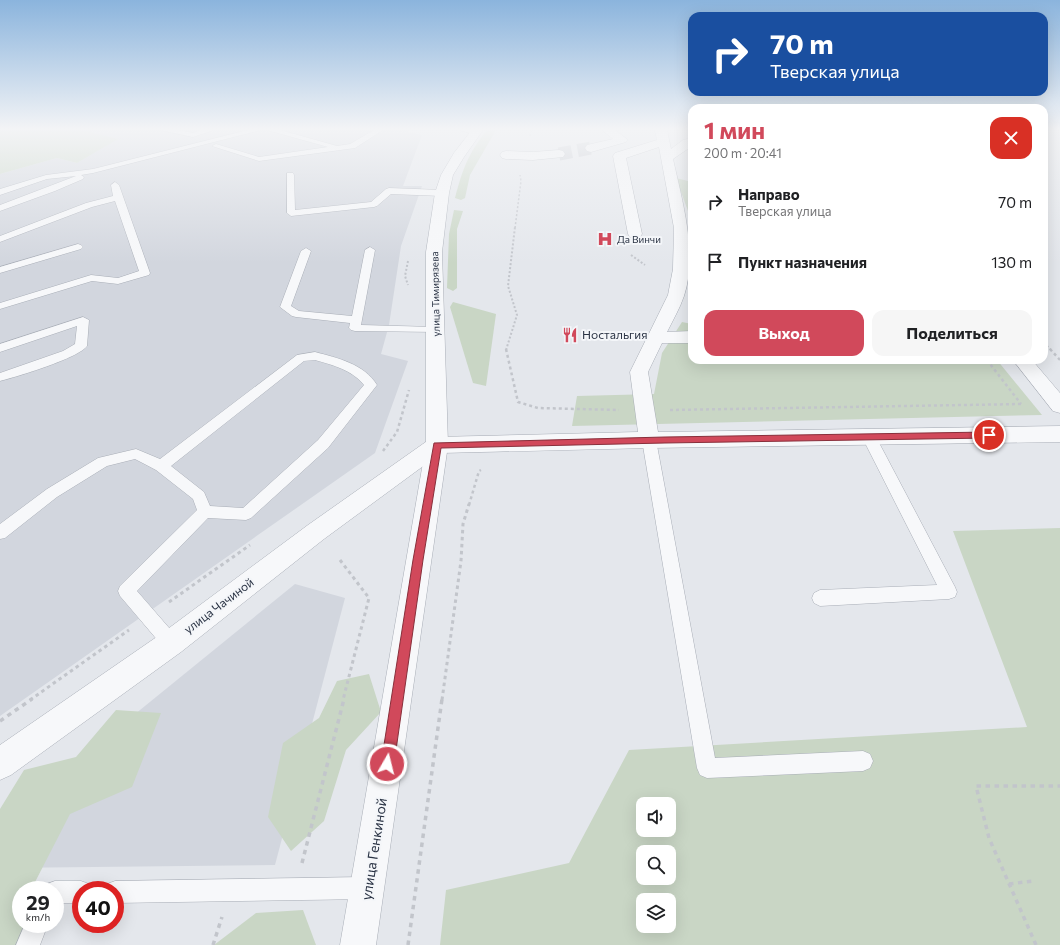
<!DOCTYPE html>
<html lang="ru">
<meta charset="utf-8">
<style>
:root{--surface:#fff;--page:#f6f6f6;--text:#202124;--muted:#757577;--accent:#d1495b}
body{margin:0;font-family:Commissioner,sans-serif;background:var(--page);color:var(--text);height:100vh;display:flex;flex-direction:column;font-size:15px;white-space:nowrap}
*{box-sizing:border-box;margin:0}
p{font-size:13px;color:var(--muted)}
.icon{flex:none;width:22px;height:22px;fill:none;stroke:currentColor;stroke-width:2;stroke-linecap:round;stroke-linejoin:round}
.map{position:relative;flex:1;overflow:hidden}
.sheet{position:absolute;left:688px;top:104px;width:360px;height:260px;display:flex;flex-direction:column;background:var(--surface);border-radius:12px;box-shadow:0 4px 16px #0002}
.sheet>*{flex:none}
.hud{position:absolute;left:688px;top:12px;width:360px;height:84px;border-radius:12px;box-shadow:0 4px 16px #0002;background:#1a4fa0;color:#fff;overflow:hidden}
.buttons{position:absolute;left:636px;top:797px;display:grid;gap:8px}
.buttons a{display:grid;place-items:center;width:40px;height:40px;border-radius:8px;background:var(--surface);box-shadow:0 4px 16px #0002;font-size:20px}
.speed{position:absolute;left:12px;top:881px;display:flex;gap:8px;font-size:20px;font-weight:700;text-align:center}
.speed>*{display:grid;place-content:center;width:52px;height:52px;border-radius:50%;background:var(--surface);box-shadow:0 4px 16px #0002;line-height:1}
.speed small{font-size:10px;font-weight:400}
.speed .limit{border:6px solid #d22;background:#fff;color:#111}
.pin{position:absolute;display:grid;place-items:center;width:34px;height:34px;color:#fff;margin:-17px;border:2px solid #fff;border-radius:50%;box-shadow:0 1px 4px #0007}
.me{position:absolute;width:44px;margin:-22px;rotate:8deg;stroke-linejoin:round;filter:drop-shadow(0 0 3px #0008)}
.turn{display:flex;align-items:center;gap:14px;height:84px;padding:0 16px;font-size:18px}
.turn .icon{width:52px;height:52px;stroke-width:2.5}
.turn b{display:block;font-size:28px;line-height:34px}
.round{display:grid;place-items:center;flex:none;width:42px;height:42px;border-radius:12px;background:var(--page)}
.headline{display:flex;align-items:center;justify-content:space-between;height:68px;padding:0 16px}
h1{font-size:24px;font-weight:700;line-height:30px;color:var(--accent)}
.button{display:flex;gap:8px;margin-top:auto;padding:8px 16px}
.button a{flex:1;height:46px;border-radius:12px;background:var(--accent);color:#fff;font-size:16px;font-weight:700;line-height:46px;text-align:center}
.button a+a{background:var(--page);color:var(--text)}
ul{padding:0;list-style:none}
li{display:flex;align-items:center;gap:12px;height:60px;padding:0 16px}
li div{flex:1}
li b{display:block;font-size:15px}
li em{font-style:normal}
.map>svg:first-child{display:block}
</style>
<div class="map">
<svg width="1060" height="945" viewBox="0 0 1060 945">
<rect width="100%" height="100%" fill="#e4e7ec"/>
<g fill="#d2d6de">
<path d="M 83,130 L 409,130 L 408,132 L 422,135 L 403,186 L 422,186 L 401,246 L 389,325 L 381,354 L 408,361 L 375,453 L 0,716 L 0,174 L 57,158 L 77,163 L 117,139 Z"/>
<path d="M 295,584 L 345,598 L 275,865 L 0,868 L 17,810 Z"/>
</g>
<g fill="#c9d6c5" fill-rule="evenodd">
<path d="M 0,130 L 83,130 L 118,139 L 77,163 L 57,158 L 0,174 Z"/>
<path d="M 487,130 L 496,130 L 470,175 L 465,198 L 461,200 L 455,198 C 463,168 468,154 487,130 Z"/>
<path d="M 676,178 L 692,182 L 692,222 Z"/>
<path d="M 454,210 L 463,211 L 457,229 L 457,288 L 453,291 L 447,288 L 449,234 Z"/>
<path d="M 453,302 L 496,314 L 486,386 L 473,383 L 450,307 Z"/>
<path d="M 682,322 L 692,324 L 692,360 L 997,360 L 1042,415 L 572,426 L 577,396 L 654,394 L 662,353 Z"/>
<path d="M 1060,528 L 1060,945 L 440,945 L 446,890 L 569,863 L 629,750 L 1027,727 L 953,531 ZM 643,804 L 669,804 L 669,830 L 643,830 ZM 643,852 L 669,852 L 669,878 L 643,878 ZM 643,900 L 669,900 L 669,926 L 643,926 Z"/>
<path d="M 369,674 L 381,712 L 346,750 L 324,821 L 291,851 L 268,817 L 283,743 L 319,718 L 337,681 Z"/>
<path d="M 116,710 L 161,713 L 132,787 L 70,814 L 33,886 L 34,890 L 21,890 L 21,924 L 38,924 L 37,945 L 0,945 L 0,809 L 24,770 L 76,757 Z"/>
<path d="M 303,910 L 316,945 L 214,945 L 256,913 Z"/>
</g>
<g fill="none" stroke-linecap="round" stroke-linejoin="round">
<path stroke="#bfc3cb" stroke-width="13" stroke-dasharray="13 6" stroke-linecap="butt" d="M 559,154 L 591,148"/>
<defs>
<g id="service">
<path d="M 160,130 L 179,130 L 193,133 L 201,130 L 214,130 L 193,137 Z"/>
<path d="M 248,130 L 261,130 L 93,173 L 81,175 L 84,177 L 83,179 L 55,191 L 0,211 L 0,205 L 76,176 L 47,179 L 0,195 L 0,189 L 46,175 L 93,169 Z"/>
<path d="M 267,130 L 280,130 L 337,146 L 350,144 L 374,130 L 383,130 L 355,148 L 259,161 L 212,146 L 216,144 L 259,157 L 328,147 Z"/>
<path d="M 460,130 L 474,130 L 480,133 L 476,135 Z"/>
<path d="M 287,173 L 293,173 L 294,175 L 295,210 L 371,202 L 386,189 L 389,188 L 442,190 L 446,193 L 442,196 L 391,194 L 377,206 L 374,207 L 291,216 L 287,213 Z"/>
<path d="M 115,182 L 119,185 L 150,273 L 149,275 L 118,284 L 92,281 L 0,309 L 0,303 L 91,275 L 118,278 L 139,271 L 115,201 L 92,207 L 0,242 L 0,236 L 86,203 L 113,196 L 111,185 Z"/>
<path d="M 78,244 L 81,245 L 83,247 L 81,249 L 0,273 L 0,267 Z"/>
<path d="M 370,247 L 375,250 L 361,325 L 435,327 L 439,328 L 441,330 L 439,332 L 355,331 L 351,330 L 349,328 L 350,323 L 296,317 L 292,316 L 280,307 L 301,251 L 306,248 L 311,251 L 291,306 L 299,311 L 352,316 L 365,250 Z"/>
<path d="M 83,317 L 89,320 L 87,346 C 79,358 16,377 0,381 L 0,373 L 63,351 L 75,344 L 77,326 L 0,352 L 0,344 Z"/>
<path d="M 315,352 C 338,358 364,364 377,385 L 328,448 L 251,518 L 246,520 L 208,518 L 137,591 L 177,637 L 180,643 L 177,649 L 171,651 L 165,649 L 120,596 L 118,591 L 120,586 L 197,510 L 193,499 L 156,470 L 135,459 L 107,466 L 57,497 L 5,538 L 0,539 L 0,524 L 47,489 L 98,458 L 136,449 L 160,459 L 297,355 ZM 315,360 C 333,365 352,370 364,385 L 318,440 L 243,508 L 210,506 L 204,492 L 171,466 L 304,361 Z"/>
<path d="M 869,432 L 874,434 L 876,437 L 955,587 L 957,592 L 955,597 L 949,599 L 820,606 L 814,603 L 812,598 L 814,593 L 820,590 L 937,585 L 862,437 L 864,434 Z"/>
<path d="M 649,435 L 654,436 L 656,440 L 715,758 L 863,751 L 870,754 L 873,761 L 870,768 L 863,771 L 707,778 L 700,775 L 697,768 L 642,440 L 644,436 Z"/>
<path d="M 368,877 L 376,880 L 379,888 L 376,896 L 368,899 L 115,903 L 115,890 L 105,890 L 107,884 L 115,881 Z"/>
<path d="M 55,881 L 81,881 L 89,884 L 91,890 L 81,890 L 81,903 L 55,903 L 55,890 L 45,890 L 47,884 Z"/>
<path d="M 25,924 L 48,924 L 40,945 L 16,945 Z"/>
</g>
<g id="minor">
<path d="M 602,130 L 615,130 L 628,140 L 626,142 L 591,152 L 587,151 L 585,148 L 587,145 L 613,139 Z"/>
<path d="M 655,130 L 667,130 L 671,149 L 683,140 L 692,138 L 692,146 L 673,159 C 682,200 698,254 684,296 C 680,308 673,320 667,332 L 692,331 L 692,343 L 662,343 L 648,372 L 658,432 L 1060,426 L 1060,442 L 649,448 L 441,453 L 324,539 L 181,652 L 11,775 L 0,780 L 0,745 L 161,634 L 308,525 L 430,439 L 437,437 L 638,432 L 630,372 L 668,295 L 673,269 L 674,228 L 659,147 L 626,158 L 642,234 L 640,237 L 635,238 L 630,237 L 628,234 L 613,156 L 615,153 L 657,140 Z"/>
<path d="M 559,150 L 563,151 L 565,154 L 563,157 L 533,160 L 506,159 L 502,158 L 500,155 L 502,152 L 506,151 L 533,152 Z"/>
<path d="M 1013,360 L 1032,360 L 1060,393 L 1060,413 L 1053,411 Z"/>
</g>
<path id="tertiary" d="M 472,130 L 483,130 L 464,157 L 453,175 L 449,193 L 442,252 L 448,445 L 376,945 L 340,945 L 426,445 L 426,252 L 435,193 L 441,175 L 454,153 Z"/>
</defs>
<use href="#service" stroke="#a9aeb7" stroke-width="1"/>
<use href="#minor" stroke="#a9aeb7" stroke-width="1"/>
<use href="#tertiary" stroke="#a9aeb7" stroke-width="1"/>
<g stroke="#c2c5cb" stroke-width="1.5" stroke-dasharray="2 2" stroke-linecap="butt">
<path d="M 530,136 L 532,130"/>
<path d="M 515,228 L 521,181 L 520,175"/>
</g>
<g stroke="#c2c5cb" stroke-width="2" stroke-dasharray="2 2" stroke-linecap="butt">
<path d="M 631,255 L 645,265"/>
<path d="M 408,261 L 405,276 L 408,285"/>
<path d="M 1044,343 L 1051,350"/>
<path d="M 506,350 L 517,315 L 508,286 L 515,227"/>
</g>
<g stroke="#c2c5cb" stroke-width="2.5" stroke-dasharray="3 3" stroke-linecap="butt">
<path d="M 506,349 L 518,402 L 538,408 L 619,410"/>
<path d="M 1050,349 L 1060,360"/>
<path d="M 987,360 L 1021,404"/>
<path d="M 670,410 L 1022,404"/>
<path d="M 383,451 L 397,432 L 409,390"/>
<path d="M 469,505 L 479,471 L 481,470"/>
</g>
<g stroke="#c2c5cb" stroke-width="3" stroke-dasharray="3.5 3.5" stroke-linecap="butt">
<path d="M 340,560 L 369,598 L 343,700"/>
<path d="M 169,602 L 250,545"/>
<path d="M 30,700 L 129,630"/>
<path d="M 442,700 L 461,561 L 463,524 L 469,504"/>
</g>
<g stroke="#c2c5cb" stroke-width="3.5" stroke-dasharray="4.5 4.5" stroke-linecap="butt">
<path d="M 0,721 L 32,699"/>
<path d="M 302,863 L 344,699"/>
<path d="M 1009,884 L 1033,881"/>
<path d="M 213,945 L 222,917"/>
<path d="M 408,945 L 442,699"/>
<path d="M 1036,945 L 989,838 L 976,786 L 1060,786"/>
</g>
<use href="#service" fill="#f7f8fa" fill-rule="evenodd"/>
<use href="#minor" fill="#f7f8fa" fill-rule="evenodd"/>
<use href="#tertiary" fill="#f7f8fa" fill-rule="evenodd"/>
</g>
<linearGradient id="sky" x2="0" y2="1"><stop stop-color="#8bb4dd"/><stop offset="0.49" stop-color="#f3f4f6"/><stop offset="1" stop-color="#f3f4f6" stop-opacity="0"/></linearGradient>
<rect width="1060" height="263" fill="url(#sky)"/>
<path fill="#d1495b" stroke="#882f3b" d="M 989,432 L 993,435 L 989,438 L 665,443 L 441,448 L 423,560 L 394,764 L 392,768 L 387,770 L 383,768 L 381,764 L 413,560 L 434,443 L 665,437 Z"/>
<defs>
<symbol id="hospital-bare" viewBox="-9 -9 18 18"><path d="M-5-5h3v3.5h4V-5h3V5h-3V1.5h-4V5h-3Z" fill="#d1495b" stroke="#f4f6f9" stroke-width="2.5" paint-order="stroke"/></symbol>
<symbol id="restaurant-bare" viewBox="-9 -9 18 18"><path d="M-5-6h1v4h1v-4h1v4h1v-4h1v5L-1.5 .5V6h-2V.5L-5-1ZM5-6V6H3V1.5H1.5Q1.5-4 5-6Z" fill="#d1495b" stroke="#f4f6f9" stroke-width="2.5" paint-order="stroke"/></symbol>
</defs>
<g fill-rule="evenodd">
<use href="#hospital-bare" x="594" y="228" width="22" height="22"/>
<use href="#restaurant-bare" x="559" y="324" width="22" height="22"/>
</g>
<g text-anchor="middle" stroke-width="4" stroke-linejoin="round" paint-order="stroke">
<g font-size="10" fill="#2b3445" stroke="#f4f6f9" text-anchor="start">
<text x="617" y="243">Да Винчи</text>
</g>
<g font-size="10" fill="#2b3445" stroke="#f4f6f9">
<text transform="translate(435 294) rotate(-91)" y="4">улица Тимирязева</text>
</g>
<g font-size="12" fill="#2b3445" stroke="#f4f6f9" text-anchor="start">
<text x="582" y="339">Ностальгия</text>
</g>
<g font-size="12" fill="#2b3445" stroke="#f4f6f9">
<text transform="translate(219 606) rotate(-37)" y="4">улица Чачиной</text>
</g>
<g font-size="14" fill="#2b3445" stroke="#f4f6f9">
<text transform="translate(374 849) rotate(-81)" y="5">улица Генкиной</text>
</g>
</g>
</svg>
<div class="buttons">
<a><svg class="icon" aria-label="sound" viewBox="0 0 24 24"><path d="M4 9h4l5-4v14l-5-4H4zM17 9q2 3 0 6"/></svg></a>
<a><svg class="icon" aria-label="search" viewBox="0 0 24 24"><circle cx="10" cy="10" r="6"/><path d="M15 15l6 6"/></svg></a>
<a><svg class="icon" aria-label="layers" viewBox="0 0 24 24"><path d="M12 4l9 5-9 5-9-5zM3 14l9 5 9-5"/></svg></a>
</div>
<div class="speed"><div>29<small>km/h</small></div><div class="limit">40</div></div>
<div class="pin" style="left:989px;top:435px;background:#d93025"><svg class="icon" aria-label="arrive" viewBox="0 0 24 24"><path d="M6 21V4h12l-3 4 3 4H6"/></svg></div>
<svg class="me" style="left:387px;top:764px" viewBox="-20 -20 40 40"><circle r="17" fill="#d1495b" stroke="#fff" stroke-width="3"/><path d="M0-11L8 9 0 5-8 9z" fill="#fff"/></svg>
<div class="hud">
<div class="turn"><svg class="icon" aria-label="right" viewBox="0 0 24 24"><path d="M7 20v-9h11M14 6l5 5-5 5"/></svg><div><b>70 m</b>Тверская улица</div></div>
</div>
<section class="sheet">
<div class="headline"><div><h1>1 мин</h1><p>200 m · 20:41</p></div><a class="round" style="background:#d93025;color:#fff"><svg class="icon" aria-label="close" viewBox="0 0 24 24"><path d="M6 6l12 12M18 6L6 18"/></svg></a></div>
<ul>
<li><svg class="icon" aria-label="right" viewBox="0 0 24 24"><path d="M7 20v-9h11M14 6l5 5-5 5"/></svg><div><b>Направо</b><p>Тверская улица</p></div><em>70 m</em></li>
<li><svg class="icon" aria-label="arrive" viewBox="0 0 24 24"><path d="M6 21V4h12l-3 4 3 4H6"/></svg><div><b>Пункт назначения</b></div><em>130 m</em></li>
</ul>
<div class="button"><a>Выход</a><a>Поделиться</a></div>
</section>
</div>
